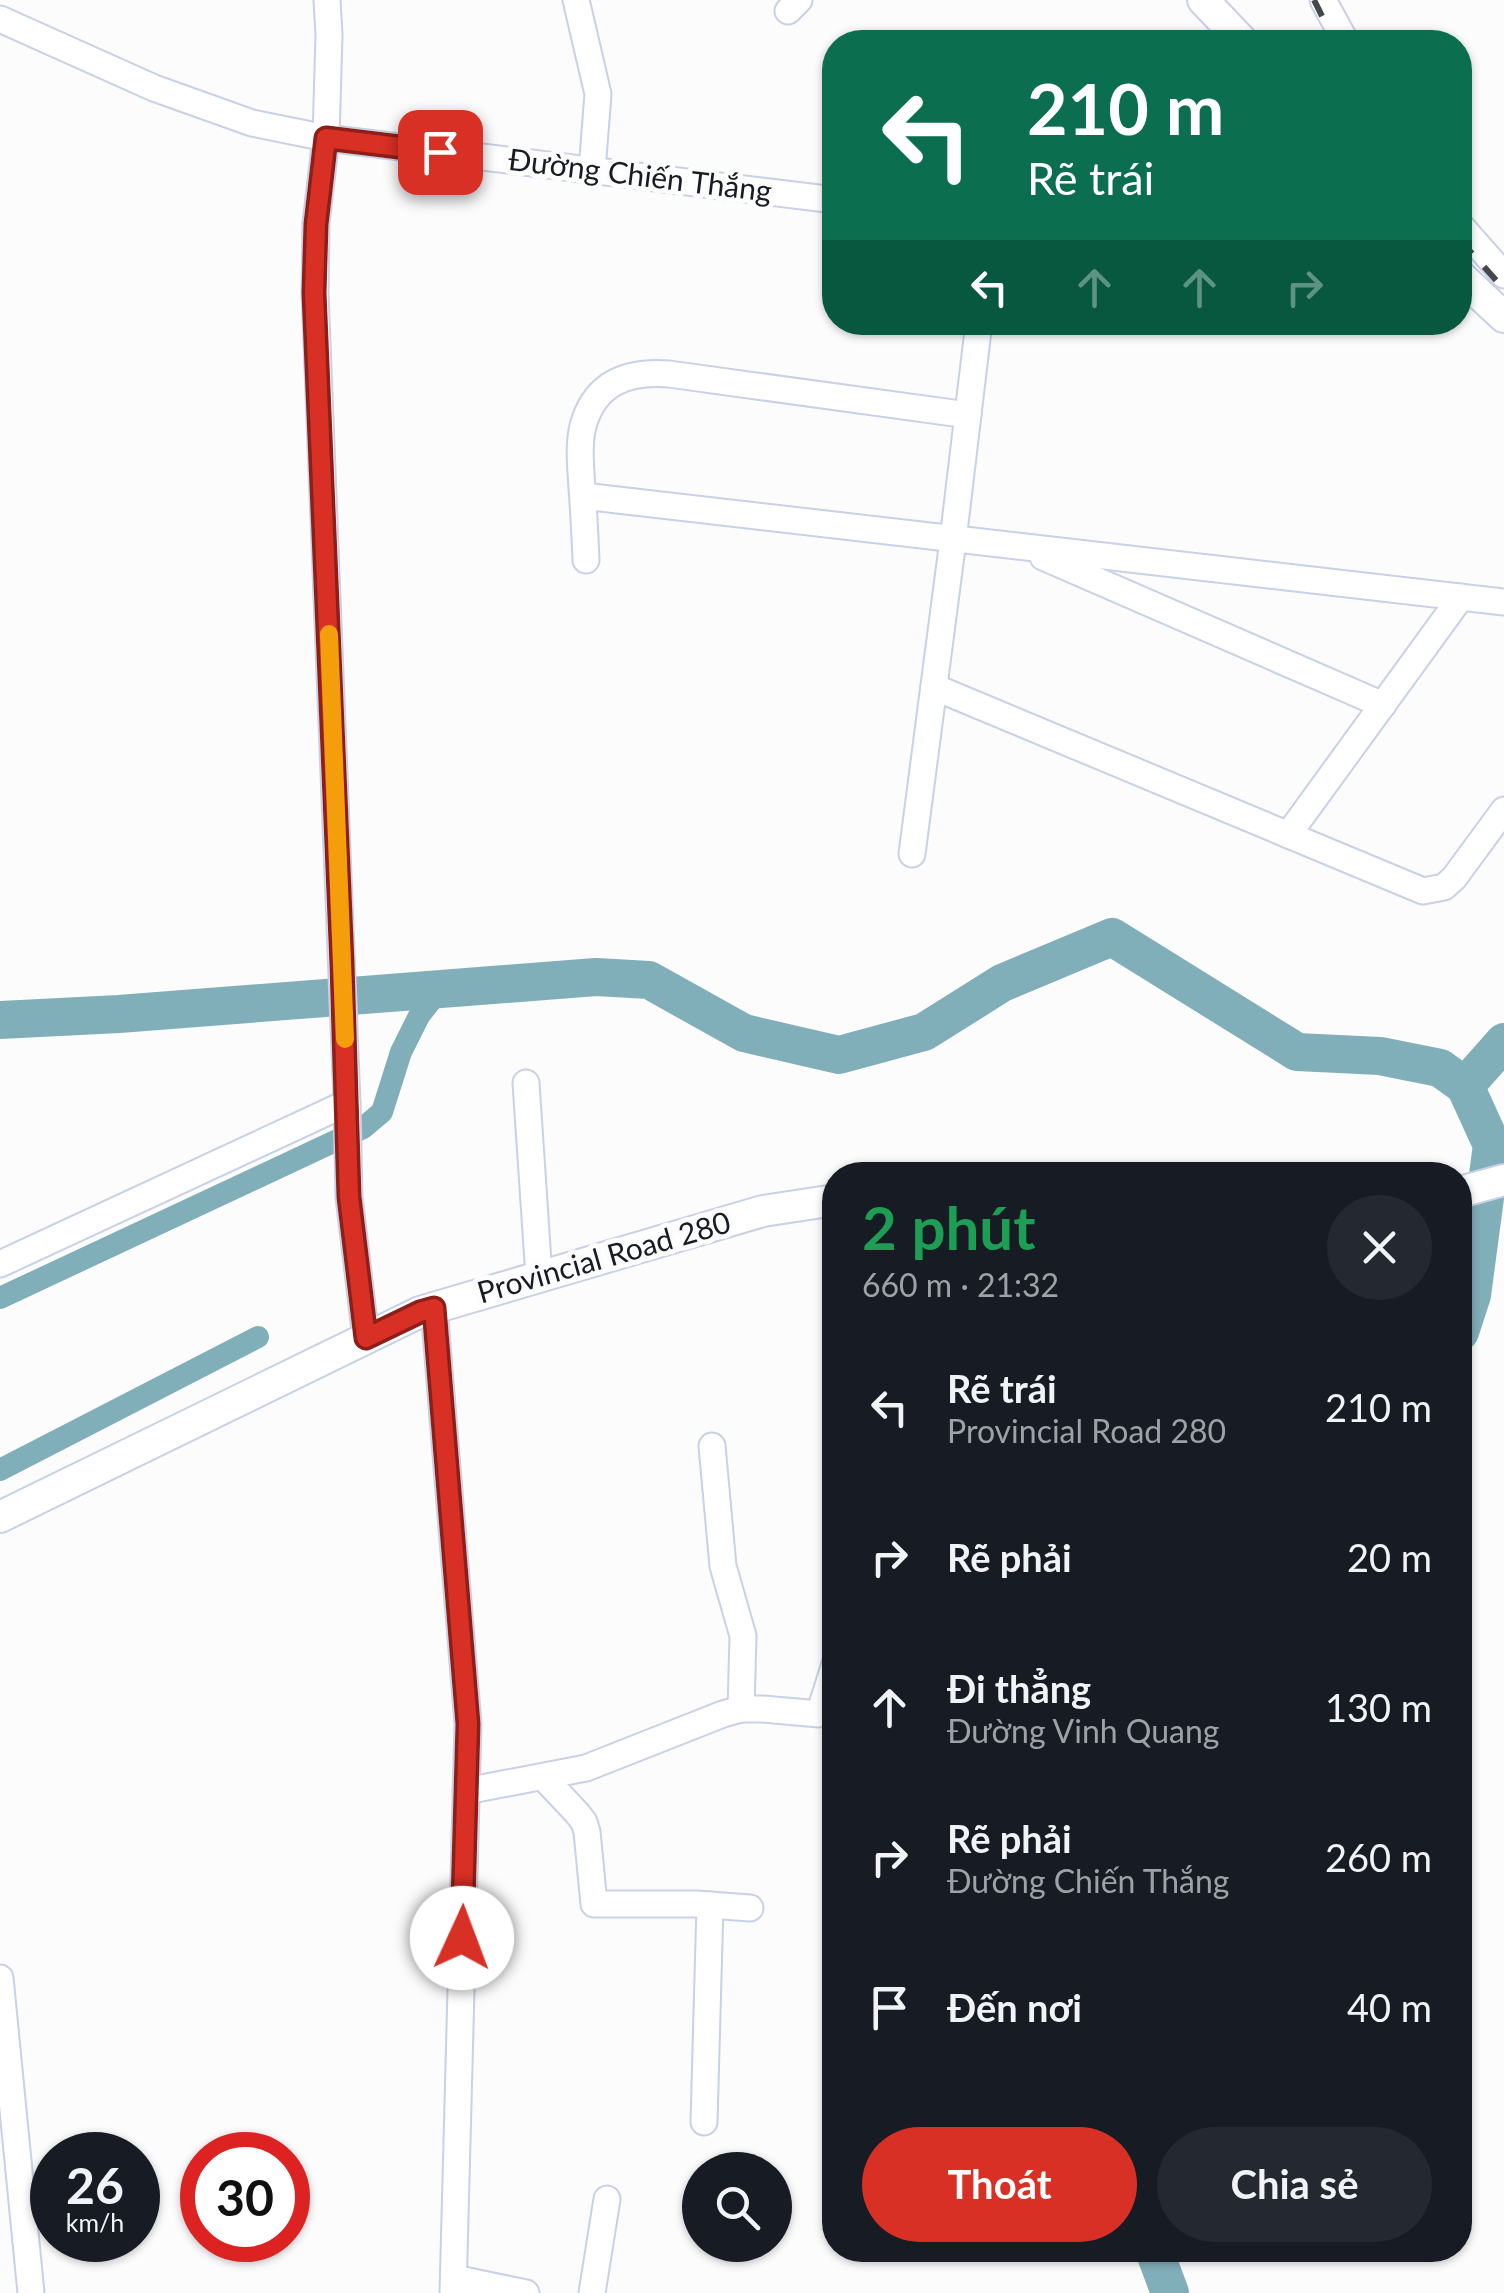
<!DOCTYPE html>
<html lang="vi">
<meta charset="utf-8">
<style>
:root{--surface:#171b24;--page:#242831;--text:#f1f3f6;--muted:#9ea1a6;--accent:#d93025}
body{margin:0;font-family:Lato,sans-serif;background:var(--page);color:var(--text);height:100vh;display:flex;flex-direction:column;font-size:38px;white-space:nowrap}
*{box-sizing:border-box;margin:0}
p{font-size:32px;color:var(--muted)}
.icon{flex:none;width:55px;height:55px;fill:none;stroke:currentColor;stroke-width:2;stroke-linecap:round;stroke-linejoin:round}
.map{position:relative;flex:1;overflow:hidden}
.side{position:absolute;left:822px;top:1162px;width:650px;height:1100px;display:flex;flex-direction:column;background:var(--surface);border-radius:40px;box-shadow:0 2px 8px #0004}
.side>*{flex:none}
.top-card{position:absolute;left:822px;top:30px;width:650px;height:305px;border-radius:40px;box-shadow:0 2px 8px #0004;background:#0b6e4f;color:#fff;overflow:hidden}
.controls{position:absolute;left:682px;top:2152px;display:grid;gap:20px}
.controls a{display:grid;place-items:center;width:110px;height:110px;border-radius:50%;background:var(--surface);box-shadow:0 2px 8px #0004;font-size:50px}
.speed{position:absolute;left:30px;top:2132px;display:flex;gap:20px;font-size:50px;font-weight:700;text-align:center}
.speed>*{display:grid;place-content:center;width:130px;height:130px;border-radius:50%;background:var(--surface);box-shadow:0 2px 8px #0004;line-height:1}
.speed small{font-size:25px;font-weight:400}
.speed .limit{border:15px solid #d22;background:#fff;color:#111}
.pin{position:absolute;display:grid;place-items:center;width:85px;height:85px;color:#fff;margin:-42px;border-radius:20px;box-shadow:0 5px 15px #0006}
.me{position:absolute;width:110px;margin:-55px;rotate:2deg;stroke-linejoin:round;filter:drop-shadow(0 0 8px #0008)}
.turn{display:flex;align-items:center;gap:35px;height:210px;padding:0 40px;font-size:45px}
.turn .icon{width:130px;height:130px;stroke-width:2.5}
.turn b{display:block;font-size:70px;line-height:85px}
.lanes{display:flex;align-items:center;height:95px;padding:0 40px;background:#0003;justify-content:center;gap:50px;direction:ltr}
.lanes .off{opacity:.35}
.round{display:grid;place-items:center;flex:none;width:105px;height:105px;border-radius:52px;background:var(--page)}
.overview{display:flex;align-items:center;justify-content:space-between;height:170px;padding:0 40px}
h1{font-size:60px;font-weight:700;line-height:75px;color:#1e9e55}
.cta{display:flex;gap:20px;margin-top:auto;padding:20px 40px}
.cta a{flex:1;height:115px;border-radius:60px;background:var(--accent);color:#fff;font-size:40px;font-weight:700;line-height:115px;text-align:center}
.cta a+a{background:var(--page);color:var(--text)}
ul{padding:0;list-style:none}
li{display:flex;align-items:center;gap:30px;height:150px;padding:0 40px}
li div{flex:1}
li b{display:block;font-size:38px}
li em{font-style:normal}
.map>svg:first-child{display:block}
</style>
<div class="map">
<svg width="1504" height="2293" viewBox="0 0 1504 2293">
<rect width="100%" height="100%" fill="#fcfcfc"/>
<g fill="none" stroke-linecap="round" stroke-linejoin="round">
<g stroke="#80aeb9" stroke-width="22">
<path d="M 0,1298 L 363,1128 L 382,1112 L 401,1052 L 419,1016 L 440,989"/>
<path d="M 0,1470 L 258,1337"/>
</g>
<g stroke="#80aeb9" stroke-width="38">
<path d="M 0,1020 L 119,1014 L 596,977 L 649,980 L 744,1033 L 839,1055 L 924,1032 L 1002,983 L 1112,937 L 1297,1052 L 1380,1056 L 1440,1068 L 1465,1086 L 1492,1145 L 1472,1295 L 1460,1332"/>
<path d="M 1465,1086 L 1504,1042"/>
<path d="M 1154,2250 L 1170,2293"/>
</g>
<defs>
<g id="minor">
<path d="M 327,0 L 329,35 L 326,138 L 316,223 L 315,293 L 347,1103"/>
<path d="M 576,0 L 598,94 L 592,170"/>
<path d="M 1323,0 L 1346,42"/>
<path d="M 788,11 L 799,0"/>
<path d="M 0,19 L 154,88 L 252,123 L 326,138 L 835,200"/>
<path d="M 1460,225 L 1504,275"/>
<path d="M 583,496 L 1504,602"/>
<path d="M 1043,557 L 1383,705"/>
<path d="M 586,560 C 585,537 584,513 582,489 C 581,469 578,446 583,426 C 595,382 628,371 669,374 L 968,415"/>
<path d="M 934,687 L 1423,891 L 1444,887 L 1454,878 L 1504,810"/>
<path d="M 1288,835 L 1461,597"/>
<path d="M 912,854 L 953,540 L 979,322"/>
<path d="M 526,1083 L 539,1277"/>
<path d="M 0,1264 L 347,1103 L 349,1197 L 366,1339"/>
<path d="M 434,1308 L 468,1724 L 453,2293"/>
<path d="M 712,1446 L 723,1566 L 743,1636 L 741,1709"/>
<path d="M 544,1778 L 577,1813 L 584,1822 L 587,1832 L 594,1904 L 696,1904 L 750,1908"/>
<path d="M 466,1791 L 586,1768 L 723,1714 L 741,1709 L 763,1709 L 819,1714 L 835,1664"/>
<path d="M 0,1978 L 31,2293"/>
<path d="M 704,2122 L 710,1905"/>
<path d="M 454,2278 L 526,2293"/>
<path d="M 592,2293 L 607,2199"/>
</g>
<g id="major">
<path d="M 1203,0 L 1243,42"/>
<path d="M 1460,276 L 1504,317"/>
<path d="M 1460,1192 L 1504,1180"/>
<path d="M 0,1517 L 420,1312 L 763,1211 L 835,1200"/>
</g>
</defs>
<use href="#minor" stroke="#c7d1e7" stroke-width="29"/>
<use href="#major" stroke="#c7d1e7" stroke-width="34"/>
<use href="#minor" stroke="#fff" stroke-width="25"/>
<use href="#major" stroke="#fff" stroke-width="30"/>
<g stroke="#44474d" stroke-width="6" stroke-dasharray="18 18" stroke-linecap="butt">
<path d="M 1314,0 L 1335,42"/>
<path d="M 1460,240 L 1504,289"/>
</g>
</g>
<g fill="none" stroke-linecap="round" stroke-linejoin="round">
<defs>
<path id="route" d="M 440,152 L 326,138 L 316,224 L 314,293 L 342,965 L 349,1197 L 366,1338 L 420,1312 L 434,1308 L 468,1724 L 462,1938"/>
</defs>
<use href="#route" stroke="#8d1f18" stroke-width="25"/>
<use href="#route" stroke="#d93025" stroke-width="18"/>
<path stroke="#f59e0b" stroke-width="18" d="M 329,634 L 345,1039"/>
</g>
<g text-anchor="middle" stroke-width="10" stroke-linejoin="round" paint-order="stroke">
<g font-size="30" fill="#171b23" stroke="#fcfcfc">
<text transform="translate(640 176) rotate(7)" y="10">Đường Chiến Thắng</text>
<text transform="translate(604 1258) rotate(-16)" y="10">Provincial Road 280</text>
</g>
</g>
</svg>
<div class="controls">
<a><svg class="icon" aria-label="search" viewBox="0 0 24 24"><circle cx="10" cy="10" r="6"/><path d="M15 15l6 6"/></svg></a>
</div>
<div class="speed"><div>26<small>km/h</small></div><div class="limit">30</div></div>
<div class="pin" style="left:440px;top:152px;background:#d93025"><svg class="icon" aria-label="arrive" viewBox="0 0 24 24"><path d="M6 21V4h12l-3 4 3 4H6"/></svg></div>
<svg class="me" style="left:462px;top:1938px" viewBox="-20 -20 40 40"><circle r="19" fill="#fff"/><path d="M0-13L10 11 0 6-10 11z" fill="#d93025"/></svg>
<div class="top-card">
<div class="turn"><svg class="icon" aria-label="left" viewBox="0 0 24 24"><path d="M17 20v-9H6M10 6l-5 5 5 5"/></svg><div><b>210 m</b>Rẽ trái</div></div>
<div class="lanes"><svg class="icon" aria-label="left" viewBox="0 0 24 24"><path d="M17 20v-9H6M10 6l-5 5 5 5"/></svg><svg class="icon off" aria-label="ahead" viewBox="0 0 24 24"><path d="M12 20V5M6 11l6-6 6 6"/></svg><svg class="icon off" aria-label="ahead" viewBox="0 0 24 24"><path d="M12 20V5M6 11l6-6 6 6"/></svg><svg class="icon off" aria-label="right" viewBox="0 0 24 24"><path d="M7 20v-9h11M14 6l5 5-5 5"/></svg></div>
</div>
<section class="side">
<div class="overview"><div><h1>2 phút</h1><p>660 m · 21:32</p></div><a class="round"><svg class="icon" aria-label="close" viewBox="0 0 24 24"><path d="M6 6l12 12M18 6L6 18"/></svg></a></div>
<ul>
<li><svg class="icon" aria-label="left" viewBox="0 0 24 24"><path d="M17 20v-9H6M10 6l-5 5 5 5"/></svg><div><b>Rẽ trái</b><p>Provincial Road 280</p></div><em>210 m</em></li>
<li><svg class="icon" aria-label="right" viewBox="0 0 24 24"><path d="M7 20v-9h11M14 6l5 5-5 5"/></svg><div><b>Rẽ phải</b></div><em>20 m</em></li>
<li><svg class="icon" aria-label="ahead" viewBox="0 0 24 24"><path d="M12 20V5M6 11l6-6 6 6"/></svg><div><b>Đi thẳng</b><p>Đường Vinh Quang</p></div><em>130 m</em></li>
<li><svg class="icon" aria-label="right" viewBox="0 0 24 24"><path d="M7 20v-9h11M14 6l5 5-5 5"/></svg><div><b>Rẽ phải</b><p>Đường Chiến Thắng</p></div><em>260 m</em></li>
<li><svg class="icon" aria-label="arrive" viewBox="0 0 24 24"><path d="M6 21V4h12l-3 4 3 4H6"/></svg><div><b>Đến nơi</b></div><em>40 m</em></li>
</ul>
<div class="cta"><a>Thoát</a><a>Chia sẻ</a></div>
</section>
</div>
